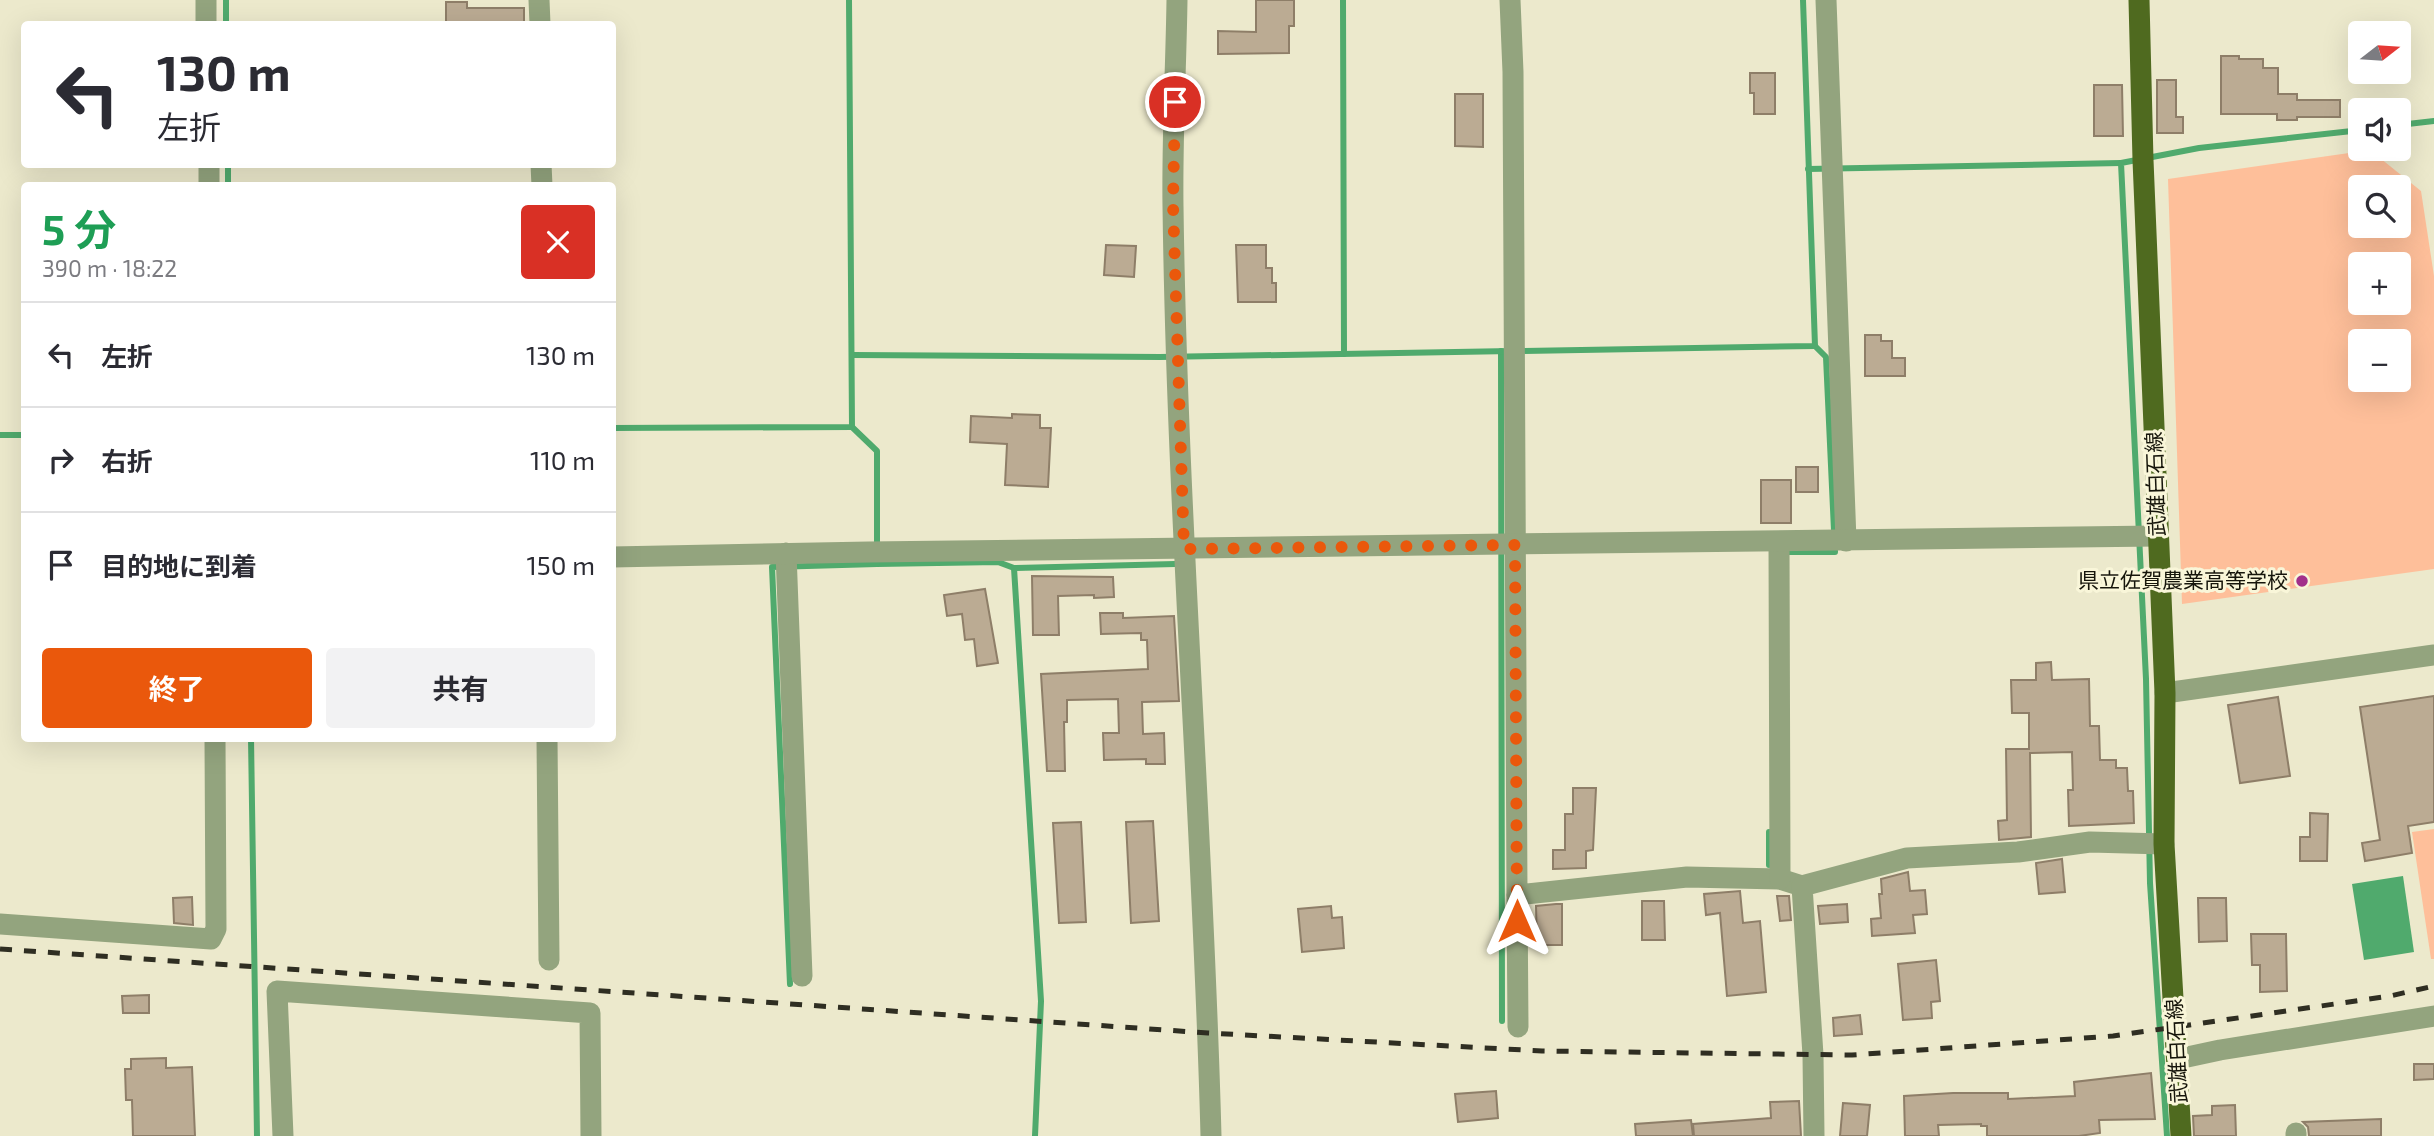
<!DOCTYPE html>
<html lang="ja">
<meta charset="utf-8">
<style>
:root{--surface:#fff;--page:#f2f2f3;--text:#2b2b33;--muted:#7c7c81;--line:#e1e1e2;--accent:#ea580c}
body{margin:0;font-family:"Exo 2","Noto Sans JP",sans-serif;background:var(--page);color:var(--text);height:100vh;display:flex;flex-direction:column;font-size:26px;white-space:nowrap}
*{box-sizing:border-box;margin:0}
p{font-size:23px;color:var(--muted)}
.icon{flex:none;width:38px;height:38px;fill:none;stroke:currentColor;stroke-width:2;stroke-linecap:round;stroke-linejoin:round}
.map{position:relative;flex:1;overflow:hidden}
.drawer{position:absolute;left:21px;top:182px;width:595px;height:560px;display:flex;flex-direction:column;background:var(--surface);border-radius:7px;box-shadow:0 7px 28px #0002}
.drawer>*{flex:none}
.top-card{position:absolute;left:21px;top:21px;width:595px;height:147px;border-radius:7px;box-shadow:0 7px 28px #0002;background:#fff;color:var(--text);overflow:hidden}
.needle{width:46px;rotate:73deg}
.tools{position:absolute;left:2348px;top:21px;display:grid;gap:14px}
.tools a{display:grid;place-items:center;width:63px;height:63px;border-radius:7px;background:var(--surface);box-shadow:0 7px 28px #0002;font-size:35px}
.pin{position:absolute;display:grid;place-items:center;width:60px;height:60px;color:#fff;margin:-30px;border:4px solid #fff;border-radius:50%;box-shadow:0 2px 7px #0007}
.me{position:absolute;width:77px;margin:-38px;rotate:0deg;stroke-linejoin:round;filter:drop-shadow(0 0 5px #0008)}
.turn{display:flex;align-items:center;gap:24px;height:147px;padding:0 21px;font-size:32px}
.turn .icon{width:91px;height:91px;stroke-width:2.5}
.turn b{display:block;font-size:49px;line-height:60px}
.round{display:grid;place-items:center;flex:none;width:74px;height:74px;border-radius:7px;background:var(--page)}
.headline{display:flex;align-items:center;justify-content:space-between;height:119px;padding:0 21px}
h1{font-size:42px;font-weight:700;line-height:52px;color:#1e9e55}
.action{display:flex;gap:14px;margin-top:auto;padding:14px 21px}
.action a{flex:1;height:80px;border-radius:7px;background:var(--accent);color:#fff;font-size:28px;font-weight:700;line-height:80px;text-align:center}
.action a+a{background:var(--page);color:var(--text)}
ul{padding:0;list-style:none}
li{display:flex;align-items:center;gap:21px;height:105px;padding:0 21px;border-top:2px solid var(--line)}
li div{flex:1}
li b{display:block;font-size:26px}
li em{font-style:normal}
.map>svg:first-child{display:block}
</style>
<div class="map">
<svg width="2434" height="1136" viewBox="0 0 2434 1136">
<rect width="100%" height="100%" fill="#ece9cc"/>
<g fill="#febf9a" fill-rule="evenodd">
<path d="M 2370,150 L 2421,191 L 2434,276 L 2434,569 L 2182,604 L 2168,179 ZM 2361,187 L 2399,187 L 2399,226 L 2361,226 ZM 2361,264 L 2399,264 L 2399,303 L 2361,303 ZM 2361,341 L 2399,341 L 2399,380 L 2361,380 Z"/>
<path d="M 2434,829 L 2434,959 L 2431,959 L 2412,832 Z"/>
</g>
<path fill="#50aa6d" d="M 2403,876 L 2414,952 L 2364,960 L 2352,884 Z"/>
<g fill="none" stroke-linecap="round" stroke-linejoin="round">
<g stroke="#50aa6d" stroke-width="6">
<path d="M 226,0 L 226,24"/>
<path d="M 1343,0 L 1344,354"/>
<path d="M 2399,125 L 2434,121"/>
<path d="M 228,164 L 228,186"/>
<path d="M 1808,169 L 2121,163"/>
<path d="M 1501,351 L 1502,1021"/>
<path d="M 853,355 L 1160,357 L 1815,346 L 1803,0"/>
<path d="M 852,427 L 877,451 L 877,549"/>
<path d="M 612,428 L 852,427 L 849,0"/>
<path d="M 0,435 L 24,435"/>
<path d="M 1781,552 L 1835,552 L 1826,357 L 1815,346"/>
<path d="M 877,560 L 877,564 L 998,562 L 1014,568"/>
<path d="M 251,738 L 257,1136"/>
<path d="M 1769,865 L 1769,832"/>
<path d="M 790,984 L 772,567 L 877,564"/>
<path d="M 1035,1136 L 1041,1001 L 1014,568 L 1175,564"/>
<path d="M 2167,1136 L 2150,883 L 2146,679 L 2121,163 L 2199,148 L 2361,130"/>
</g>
</g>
<g fill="#bbab93" stroke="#8e7e68" stroke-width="2">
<path d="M 1256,0 L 1294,0 L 1294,26 L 1289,26 L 1289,53 L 1218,54 L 1218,31 L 1256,32 Z"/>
<path d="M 446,2 L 467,2 L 467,8 L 524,8 L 524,24 L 446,24 Z"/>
<path d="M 2221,56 L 2239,56 L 2239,59 L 2263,59 L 2263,68 L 2278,68 L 2278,94 L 2297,94 L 2297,100 L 2340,100 L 2340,117 L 2297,117 L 2297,120 L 2277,120 L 2277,114 L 2221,114 Z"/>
<path d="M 1750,73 L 1775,73 L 1775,114 L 1754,114 L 1754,93 L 1750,93 Z"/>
<path d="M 2157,80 L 2176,80 L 2176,117 L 2183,117 L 2183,133 L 2157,133 Z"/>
<path d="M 2094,85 L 2122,85 L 2123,136 L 2094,136 Z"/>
<path d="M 1455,94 L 1483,94 L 1483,147 L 1455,146 Z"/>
<path d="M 1106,245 L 1136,246 L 1134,277 L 1104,275 Z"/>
<path d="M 1236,245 L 1266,245 L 1266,268 L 1272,268 L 1272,283 L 1276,283 L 1276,302 L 1238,302 Z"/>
<path d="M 1865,335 L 1881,335 L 1881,341 L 1892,341 L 1892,358 L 1905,358 L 1905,376 L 1865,376 Z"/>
<path d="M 1012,414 L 1040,415 L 1040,428 L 1051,428 L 1048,487 L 1005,485 L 1007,444 L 970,442 L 971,416 L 1012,418 Z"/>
<rect x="1796" y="467" width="22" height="25"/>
<rect x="1761" y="480" width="30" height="43"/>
<path d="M 1032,576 L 1113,577 L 1114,597 L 1094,598 L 1094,595 L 1058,596 L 1059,635 L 1033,635 Z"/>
<path d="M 985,589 L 998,663 L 977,666 L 974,639 L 965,640 L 962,614 L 947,616 L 944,595 Z"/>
<path d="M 1100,613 L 1123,613 L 1123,618 L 1174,616 L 1179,701 L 1142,702 L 1143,734 L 1164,733 L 1165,764 L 1146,764 L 1146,759 L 1104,760 L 1103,733 L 1119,733 L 1118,699 L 1067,700 L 1067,722 L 1064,722 L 1065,771 L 1047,771 L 1041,674 L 1148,669 L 1147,640 L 1141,640 L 1141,633 L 1101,634 Z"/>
<path d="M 2051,662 L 2052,680 L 2089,679 L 2090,726 L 2099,726 L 2100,760 L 2116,760 L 2116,768 L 2127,768 L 2128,791 L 2133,791 L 2134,823 L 2069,826 L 2068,790 L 2073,790 L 2072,752 L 2030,753 L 2031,837 L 1999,840 L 1998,821 L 2007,820 L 2006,749 L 2029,749 L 2029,713 L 2012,713 L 2011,680 L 2036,680 L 2036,663 Z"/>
<path d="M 2434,696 L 2434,822 L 2408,826 L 2412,853 L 2365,861 L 2362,843 L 2380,840 L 2360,707 Z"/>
<path d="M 2278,697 L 2290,776 L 2240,783 L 2228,705 Z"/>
<path d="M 1573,788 L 1596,788 L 1593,850 L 1586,851 L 1586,868 L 1553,869 L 1553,850 L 1565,850 L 1565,814 L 1573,814 Z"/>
<path d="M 2310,813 L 2328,814 L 2327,861 L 2300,861 L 2300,837 L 2310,837 Z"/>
<path d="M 1153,821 L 1159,921 L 1131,923 L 1126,822 Z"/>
<path d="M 1081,822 L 1086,922 L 1059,923 L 1053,823 Z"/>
<path d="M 2062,859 L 2065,892 L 2039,894 L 2036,863 Z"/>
<path d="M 1908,872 L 1910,891 L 1925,890 L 1927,914 L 1913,915 L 1915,933 L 1872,936 L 1871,919 L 1881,918 L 1879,894 L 1882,894 L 1881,879 Z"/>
<path d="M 1740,891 L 1743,923 L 1760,921 L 1766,992 L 1727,996 L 1720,913 L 1706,915 L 1704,894 Z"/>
<path d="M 1777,896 L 1789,896 L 1791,920 L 1780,921 Z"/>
<path d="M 192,897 L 193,925 L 174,923 L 173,898 Z"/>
<path d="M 2198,898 L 2226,898 L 2227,941 L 2199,942 Z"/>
<path d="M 1642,901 L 1664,901 L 1665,940 L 1642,940 Z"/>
<path d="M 1556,904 L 1562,904 L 1562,945 L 1537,945 L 1536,906 Z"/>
<path d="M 1847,904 L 1848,922 L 1820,924 L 1818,906 Z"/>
<path d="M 1331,906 L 1332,918 L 1342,917 L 1344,948 L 1302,952 L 1298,909 Z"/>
<path d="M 2251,934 L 2286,934 L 2287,991 L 2260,992 L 2260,965 L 2252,965 Z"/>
<path d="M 1936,960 L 1940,1001 L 1931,1002 L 1932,1018 L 1903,1020 L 1898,964 Z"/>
<path d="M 149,995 L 149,1013 L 123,1013 L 122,996 Z"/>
<path d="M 1860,1015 L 1862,1034 L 1834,1036 L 1833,1018 Z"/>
<path d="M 166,1058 L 166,1068 L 192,1067 L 195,1136 L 133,1136 L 132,1100 L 126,1100 L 125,1069 L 131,1069 L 131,1059 Z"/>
<path d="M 2414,1064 L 2434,1064 L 2434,1079 L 2414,1080 Z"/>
<path d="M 2151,1073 L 2155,1119 L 2099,1120 L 2100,1133 L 2079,1136 L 1987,1136 L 1987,1126 L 1981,1126 L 1981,1124 L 1938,1125 L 1939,1136 L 1905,1136 L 1904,1096 L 1953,1093 L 2008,1093 L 2008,1099 L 2075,1096 L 2074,1082 Z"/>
<path d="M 1496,1091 L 1498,1118 L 1458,1122 L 1455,1094 Z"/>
<path d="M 1799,1101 L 1801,1136 L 1694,1136 L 1693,1124 L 1771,1118 L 1770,1102 Z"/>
<path d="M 1843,1103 L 1870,1105 L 1867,1136 L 1840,1136 Z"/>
<path d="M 2235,1105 L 2236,1136 L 2194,1136 L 2193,1116 L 2212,1115 L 2212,1106 Z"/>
<path d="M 2381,1119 L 2381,1136 L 2309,1136 L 2308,1127 L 2303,1122 Z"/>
<path d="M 1691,1120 L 1693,1136 L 1636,1136 L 1635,1124 Z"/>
</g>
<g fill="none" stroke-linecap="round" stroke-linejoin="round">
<g stroke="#93a47e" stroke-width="21">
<path d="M 206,0 L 206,24"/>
<path d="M 539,0 L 540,24"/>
<path d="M 1177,0 C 1176,68 1172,137 1173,206 C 1177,516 1203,826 1211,1136"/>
<path d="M 1510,0 L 1513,72 L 1517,895 L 1687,877 L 1780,879 L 1802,886"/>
<path d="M 1826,0 L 1846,541"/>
<path d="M 209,164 L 209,186"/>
<path d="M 541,164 L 542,186"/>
<path d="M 1779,542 L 1780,879"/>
<path d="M 786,553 L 802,976"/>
<path d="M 612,557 L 869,552 L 2158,536"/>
<path d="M 2165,693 L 2434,655"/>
<path d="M 547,738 L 549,960"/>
<path d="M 1517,895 L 1518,1027"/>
<path d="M 0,924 L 211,939 L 216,929 L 215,738"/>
<path d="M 2178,1059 L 2220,1050 L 2434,1016"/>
<path d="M 2296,1133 L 2296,1136"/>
<path d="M 283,1136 L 277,991 L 590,1013 L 591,1136"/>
<path d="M 1814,1136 L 1813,1055 L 1802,886 L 1907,858 L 2018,852 L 2090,842 L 2164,844"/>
</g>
<path stroke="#4f6a1f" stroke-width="21" d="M 2139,0 L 2143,160 L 2165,693 L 2164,844 L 2181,1136"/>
<path stroke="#2f2e22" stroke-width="5" stroke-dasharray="12 12" stroke-linecap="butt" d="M 0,949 L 1208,1033 L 1542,1051 L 1852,1055 L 2113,1036 L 2390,996 L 2434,986"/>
</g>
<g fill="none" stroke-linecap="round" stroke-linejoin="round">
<path stroke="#ea580c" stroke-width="12" stroke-dasharray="0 21.6" d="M 1175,102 L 1173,204 L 1184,549 L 1515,545 L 1517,921"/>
</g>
<circle fill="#a2308b" stroke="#f9f6d9" stroke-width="2.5" cx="2302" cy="581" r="7"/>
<g text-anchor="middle" stroke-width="6" stroke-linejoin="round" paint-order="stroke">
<g font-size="21" fill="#16150b" stroke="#f9f6d9">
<text transform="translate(2156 484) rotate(-92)" y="7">武雄白石線</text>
<text transform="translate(2177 1051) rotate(-93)" y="7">武雄白石線</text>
</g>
<g font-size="21" fill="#16150b" stroke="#f9f6d9" text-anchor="end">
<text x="2288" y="588">県立佐賀農業高等学校</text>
</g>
</g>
</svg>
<div class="tools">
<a><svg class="needle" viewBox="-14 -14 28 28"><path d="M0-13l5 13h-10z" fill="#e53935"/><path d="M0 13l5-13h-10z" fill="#7c7c81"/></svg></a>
<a><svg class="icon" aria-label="sound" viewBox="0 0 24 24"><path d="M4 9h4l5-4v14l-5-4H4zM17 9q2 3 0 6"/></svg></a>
<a><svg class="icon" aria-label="search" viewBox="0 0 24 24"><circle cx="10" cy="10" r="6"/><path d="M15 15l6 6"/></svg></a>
<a>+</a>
<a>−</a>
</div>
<div class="pin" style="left:1175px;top:102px;background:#d93025"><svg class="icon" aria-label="arrive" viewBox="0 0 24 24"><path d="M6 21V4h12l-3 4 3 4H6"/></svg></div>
<svg class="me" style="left:1517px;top:921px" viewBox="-20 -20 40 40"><path d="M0-17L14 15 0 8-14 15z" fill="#ea580c" stroke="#fff" stroke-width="4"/></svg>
<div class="top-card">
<div class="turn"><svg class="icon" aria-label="left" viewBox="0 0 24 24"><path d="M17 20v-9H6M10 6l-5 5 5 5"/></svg><div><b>130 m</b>左折</div></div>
</div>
<section class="drawer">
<div class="headline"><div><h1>5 分</h1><p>390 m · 18:22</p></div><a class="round" style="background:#d93025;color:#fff"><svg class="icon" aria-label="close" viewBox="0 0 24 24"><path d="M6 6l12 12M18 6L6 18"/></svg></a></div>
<ul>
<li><svg class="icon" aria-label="left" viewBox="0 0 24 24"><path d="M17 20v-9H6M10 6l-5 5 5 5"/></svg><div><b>左折</b></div><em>130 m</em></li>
<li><svg class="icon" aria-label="right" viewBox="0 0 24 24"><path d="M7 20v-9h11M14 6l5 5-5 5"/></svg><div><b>右折</b></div><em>110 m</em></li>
<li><svg class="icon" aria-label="arrive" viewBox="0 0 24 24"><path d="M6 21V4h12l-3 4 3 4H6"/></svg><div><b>目的地に到着</b></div><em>150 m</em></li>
</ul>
<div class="action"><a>終了</a><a>共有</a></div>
</section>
</div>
